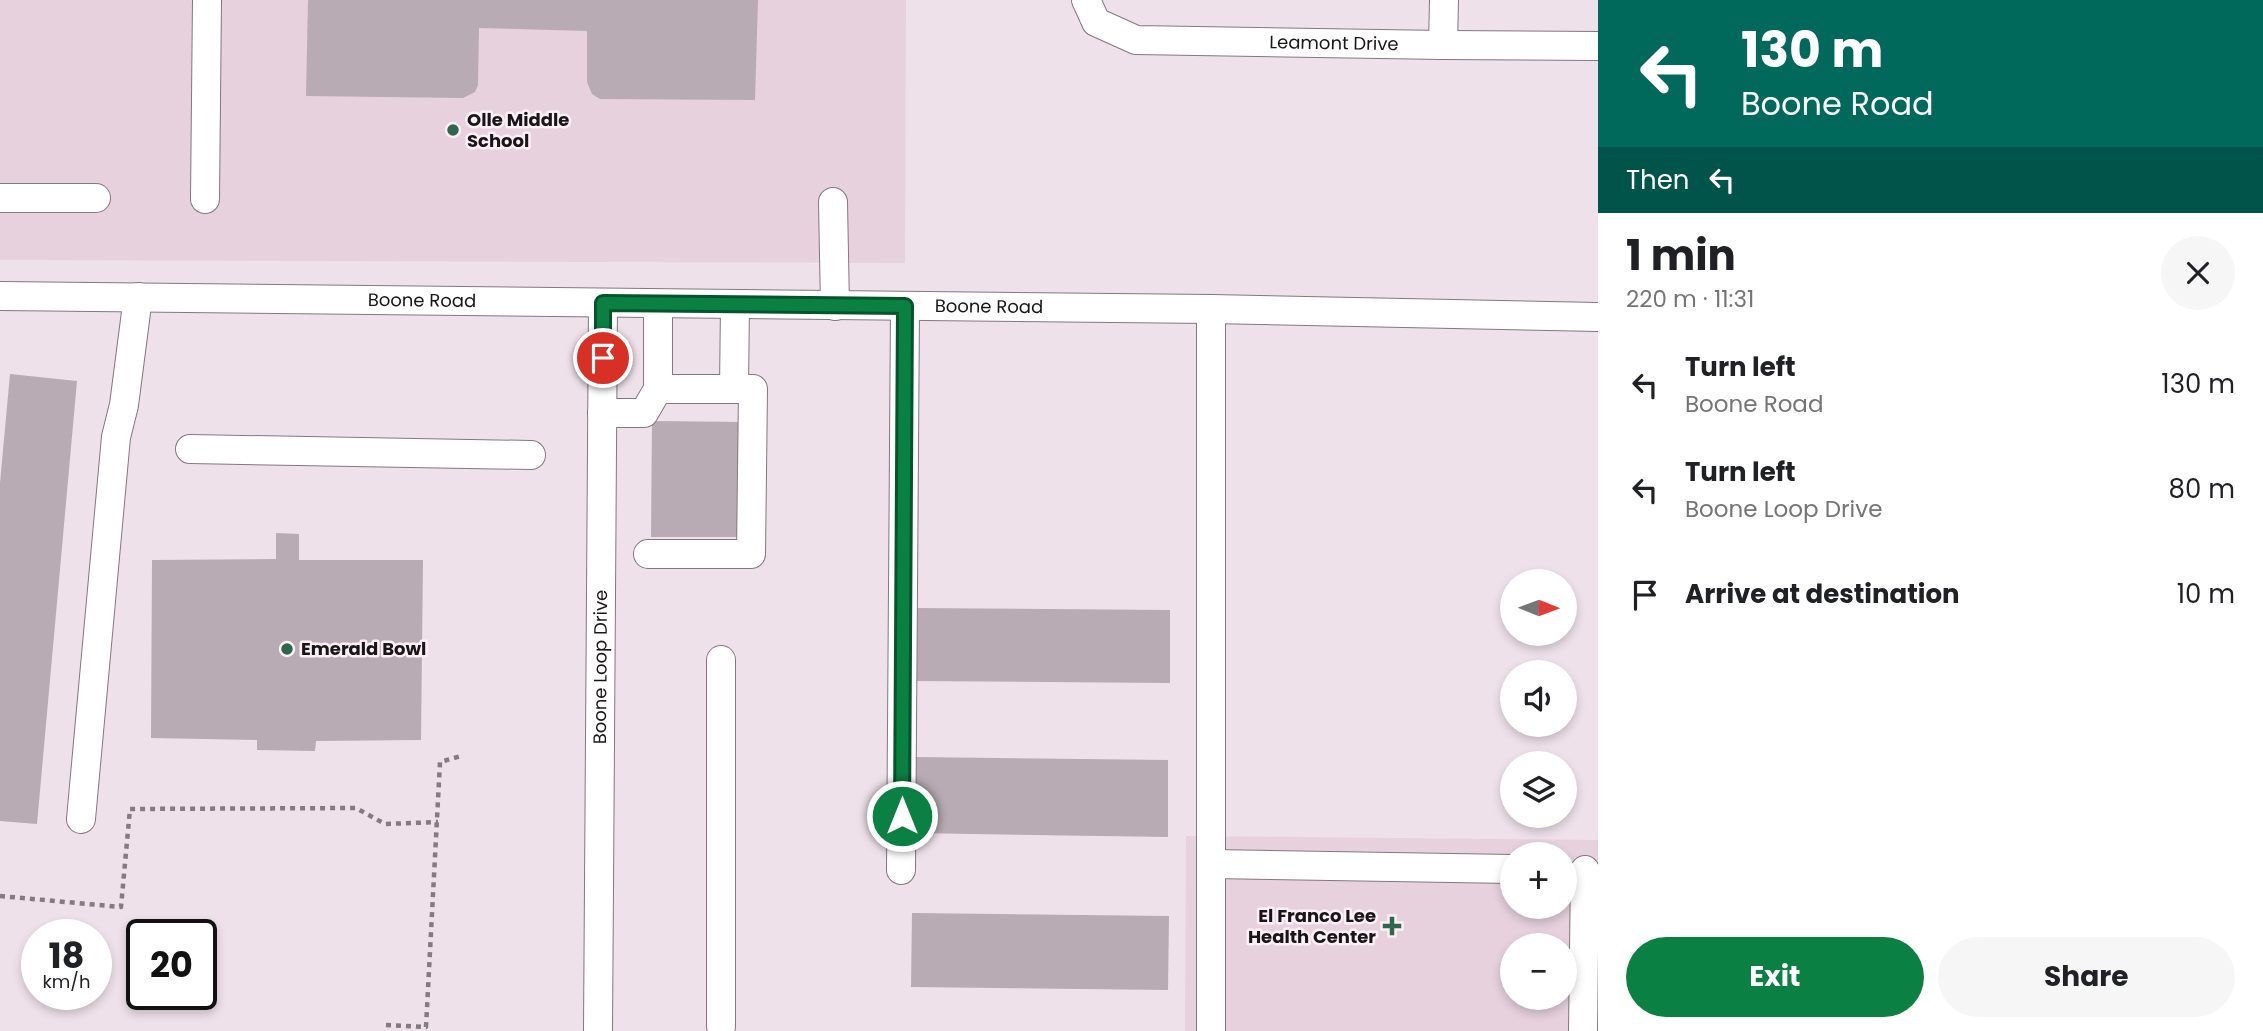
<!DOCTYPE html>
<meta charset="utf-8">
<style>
:root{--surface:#fff;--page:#f6f6f6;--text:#202124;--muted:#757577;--accent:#0b8043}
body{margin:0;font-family:Poppins,sans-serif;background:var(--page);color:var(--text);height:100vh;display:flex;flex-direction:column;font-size:26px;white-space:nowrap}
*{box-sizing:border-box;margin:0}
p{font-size:23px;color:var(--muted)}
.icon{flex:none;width:38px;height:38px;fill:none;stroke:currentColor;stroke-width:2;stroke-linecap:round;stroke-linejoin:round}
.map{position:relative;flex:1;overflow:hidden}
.panel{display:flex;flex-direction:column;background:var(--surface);width:665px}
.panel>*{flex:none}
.guide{background:#00695c;color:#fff;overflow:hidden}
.needle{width:46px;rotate:91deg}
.controls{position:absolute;left:1500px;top:569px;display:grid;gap:14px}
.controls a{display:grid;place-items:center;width:77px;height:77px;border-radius:50%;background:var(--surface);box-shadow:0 4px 10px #0003;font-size:35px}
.speed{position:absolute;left:21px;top:919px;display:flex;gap:14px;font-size:35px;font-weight:700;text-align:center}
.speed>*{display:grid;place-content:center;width:91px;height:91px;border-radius:50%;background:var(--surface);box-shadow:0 4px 10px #0003;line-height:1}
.speed small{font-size:18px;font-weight:400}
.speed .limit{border:4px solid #111;border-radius:10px;background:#fff;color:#111}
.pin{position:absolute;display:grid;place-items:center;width:60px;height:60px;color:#fff;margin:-30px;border:4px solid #fff;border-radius:50%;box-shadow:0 2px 7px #0007}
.me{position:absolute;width:77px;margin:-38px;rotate:0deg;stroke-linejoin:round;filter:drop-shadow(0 0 5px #0008)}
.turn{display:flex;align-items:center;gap:24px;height:147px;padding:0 28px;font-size:32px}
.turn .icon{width:91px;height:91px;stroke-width:2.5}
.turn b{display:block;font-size:49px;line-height:60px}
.then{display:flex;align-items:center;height:66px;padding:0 28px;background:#0003;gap:14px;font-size:26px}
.round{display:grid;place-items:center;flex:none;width:74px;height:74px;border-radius:37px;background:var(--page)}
.headline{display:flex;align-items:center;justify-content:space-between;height:119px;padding:0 28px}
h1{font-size:42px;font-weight:700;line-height:52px}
.primary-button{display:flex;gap:14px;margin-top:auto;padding:14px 28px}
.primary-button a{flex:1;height:80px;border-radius:42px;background:var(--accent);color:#fff;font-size:28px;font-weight:700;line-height:80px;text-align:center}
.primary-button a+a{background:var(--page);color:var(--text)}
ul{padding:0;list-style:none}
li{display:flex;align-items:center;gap:21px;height:105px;padding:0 28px}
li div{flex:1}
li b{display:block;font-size:26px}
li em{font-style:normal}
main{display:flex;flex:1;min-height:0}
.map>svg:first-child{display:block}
</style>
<main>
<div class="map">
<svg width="1598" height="1031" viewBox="0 0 1598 1031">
<rect width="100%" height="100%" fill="#efe1e9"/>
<g fill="#e6d1dd" fill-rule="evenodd">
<path d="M 0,0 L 906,0 L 905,263 L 0,260 Z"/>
<path d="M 1186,836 L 1598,840 L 1598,1031 L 1185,1031 ZM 1512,854 L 1564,854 L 1564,906 L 1512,906 ZM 1512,945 L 1564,945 L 1564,998 L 1512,998 Z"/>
</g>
<g fill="#b8abb3">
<path d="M 308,0 L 758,0 L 755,100 L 600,99 L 592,94 L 587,82 L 587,31 L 479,28 L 478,85 L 475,92 L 463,98 L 306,96 Z"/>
<path d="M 10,374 L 77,381 L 37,824 L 0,821 L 0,483 Z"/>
<path d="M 652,421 L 745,422 L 745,537 L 651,537 Z"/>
<path d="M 276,533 L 299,534 L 299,560 L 423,560 L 421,740 L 316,741 L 315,751 L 257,750 L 257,740 L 151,738 L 152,560 L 276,559 Z"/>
<path d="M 914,608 L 1170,610 L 1170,683 L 914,681 Z"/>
<path d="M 913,757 L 1168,760 L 1168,837 L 912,833 Z"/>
<path d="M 912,913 L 1169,916 L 1168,990 L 911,987 Z"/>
</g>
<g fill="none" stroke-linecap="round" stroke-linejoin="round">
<defs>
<g id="minor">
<path id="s1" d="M 1086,0 L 1096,22 L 1136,40 L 1443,45 L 1598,46"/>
<path d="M 1443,45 L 1444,0"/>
<path d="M 0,198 L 96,198"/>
<path d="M 205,199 L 207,0"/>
<path d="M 833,202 L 835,306"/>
<path id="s2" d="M 0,296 L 1211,309 L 1598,317"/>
<path d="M 1211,309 L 1211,1031"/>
<path d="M 658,389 L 734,389 L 735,304"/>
<path d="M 602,413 L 644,413 L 658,389 L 658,304"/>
<path d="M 190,449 L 531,455"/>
<path d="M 648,554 L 751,554 L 753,389 L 734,389"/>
<path d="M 721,660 L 721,1026"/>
<path d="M 81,819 L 116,437 L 124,405 L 138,297"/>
<path d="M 1212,864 L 1512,869"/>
<path d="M 901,870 L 905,306"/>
<path id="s3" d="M 598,1031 L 603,303"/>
<path d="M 1583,1031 L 1585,870"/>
</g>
</defs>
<use href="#minor" stroke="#84777e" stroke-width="30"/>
<g stroke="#847b80" stroke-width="4.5" stroke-dasharray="5 5" stroke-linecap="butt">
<path d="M 0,896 L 121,907 L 130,809 L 356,808 L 385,824 L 438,822"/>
<path d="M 386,1025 L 426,1027 L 440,762 L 461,756"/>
</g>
<use href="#minor" stroke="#fff" stroke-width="28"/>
</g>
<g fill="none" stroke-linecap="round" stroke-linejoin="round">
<defs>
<path id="route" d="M 603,358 L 603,303 L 905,306 L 902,816"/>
</defs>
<use href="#route" stroke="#07532c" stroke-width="18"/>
<use href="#route" stroke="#0b8043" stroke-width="12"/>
</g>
<g fill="#2f664e" stroke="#fceff6" stroke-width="2.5">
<circle cx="453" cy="130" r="7"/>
<circle cx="287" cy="649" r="7"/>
<path d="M1388.5 915.5h7v7h7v7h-7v7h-7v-7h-7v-7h7z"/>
</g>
<g text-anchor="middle" stroke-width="5" stroke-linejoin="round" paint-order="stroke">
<g font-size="18" fill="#191517" stroke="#fceff6">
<text dy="6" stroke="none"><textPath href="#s1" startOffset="266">Leamont Drive</textPath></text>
<text dy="6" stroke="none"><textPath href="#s2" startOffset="422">Boone Road</textPath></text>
<text dy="6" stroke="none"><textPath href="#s2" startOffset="989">Boone Road</textPath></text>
<text dy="6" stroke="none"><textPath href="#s3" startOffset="364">Boone Loop Drive</textPath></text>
</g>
<g font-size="18" font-weight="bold" fill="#191517" stroke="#fceff6" text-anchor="start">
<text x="467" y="126">Olle Middle<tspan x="467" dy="21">School</tspan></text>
<text x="301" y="655">Emerald Bowl</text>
<text x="1376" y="922" text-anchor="end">El Franco Lee<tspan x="1376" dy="21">Health Center</tspan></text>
</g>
</g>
</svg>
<div class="controls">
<a><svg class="needle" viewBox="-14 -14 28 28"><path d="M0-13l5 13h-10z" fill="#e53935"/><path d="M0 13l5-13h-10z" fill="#757577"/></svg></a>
<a><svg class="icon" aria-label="sound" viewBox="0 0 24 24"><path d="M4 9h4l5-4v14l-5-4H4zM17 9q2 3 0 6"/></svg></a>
<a><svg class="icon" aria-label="layers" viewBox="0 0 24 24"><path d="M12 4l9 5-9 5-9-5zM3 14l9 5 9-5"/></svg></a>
<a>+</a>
<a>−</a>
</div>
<div class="speed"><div>18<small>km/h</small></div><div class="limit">20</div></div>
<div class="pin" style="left:603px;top:358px;background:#d93025"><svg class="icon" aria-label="arrive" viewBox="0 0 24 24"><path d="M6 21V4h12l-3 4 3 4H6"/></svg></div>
<svg class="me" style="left:902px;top:816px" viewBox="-20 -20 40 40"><circle r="17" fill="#0b8043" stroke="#fff" stroke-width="3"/><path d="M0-11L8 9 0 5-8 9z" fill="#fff"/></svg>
</div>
<section class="panel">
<div class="guide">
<div class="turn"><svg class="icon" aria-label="left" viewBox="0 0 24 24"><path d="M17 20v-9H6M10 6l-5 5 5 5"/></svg><div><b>130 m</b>Boone Road</div></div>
<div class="then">Then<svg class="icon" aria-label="left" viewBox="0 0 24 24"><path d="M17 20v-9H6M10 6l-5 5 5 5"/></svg></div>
</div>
<div class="headline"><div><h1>1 min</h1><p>220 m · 11:31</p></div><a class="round"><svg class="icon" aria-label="close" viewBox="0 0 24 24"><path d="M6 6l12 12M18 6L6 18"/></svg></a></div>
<ul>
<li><svg class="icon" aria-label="left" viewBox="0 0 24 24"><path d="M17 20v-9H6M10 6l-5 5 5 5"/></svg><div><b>Turn left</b><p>Boone Road</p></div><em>130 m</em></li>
<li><svg class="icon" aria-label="left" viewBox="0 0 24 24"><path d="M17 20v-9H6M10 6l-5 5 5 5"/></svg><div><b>Turn left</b><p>Boone Loop Drive</p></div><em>80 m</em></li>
<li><svg class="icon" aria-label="arrive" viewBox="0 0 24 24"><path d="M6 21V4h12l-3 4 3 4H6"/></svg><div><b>Arrive at destination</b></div><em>10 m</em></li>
</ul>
<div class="primary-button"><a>Exit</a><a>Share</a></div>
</section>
</main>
